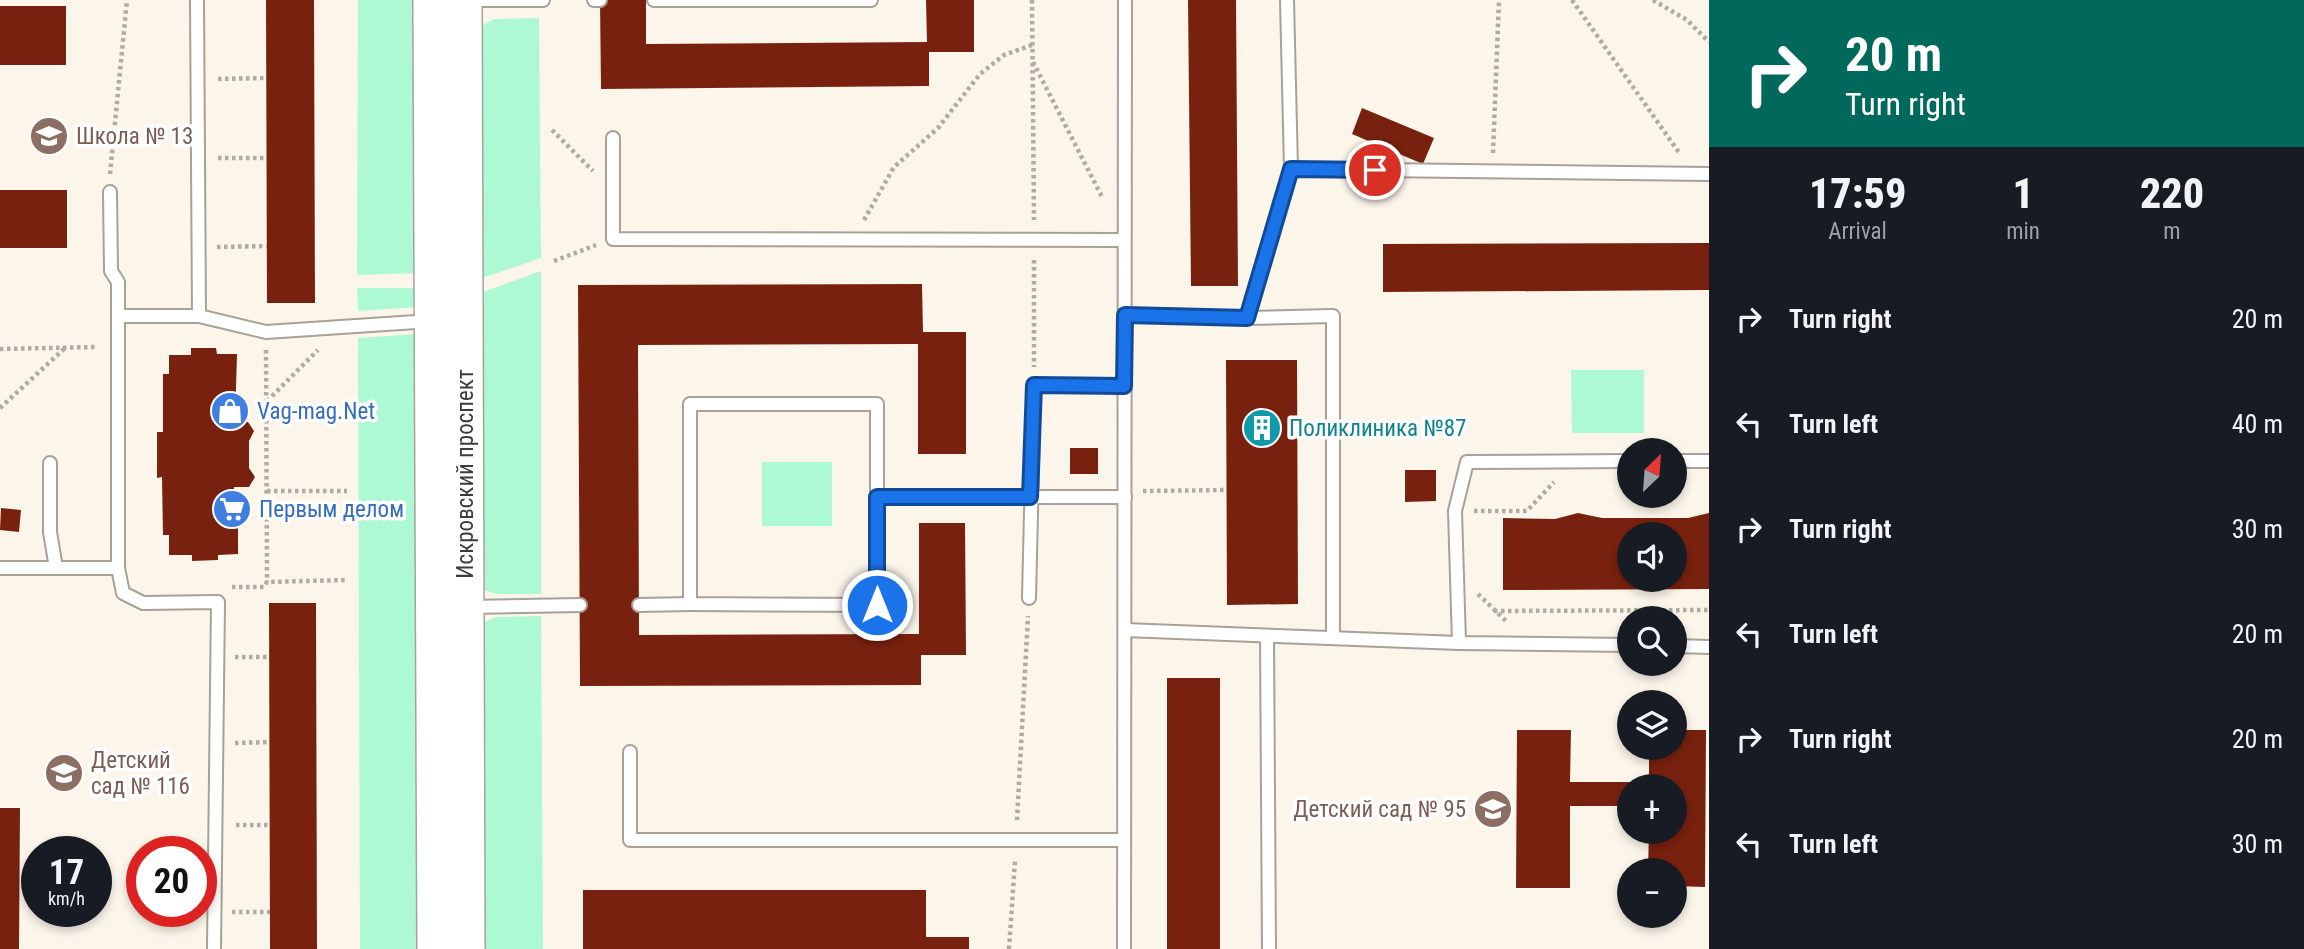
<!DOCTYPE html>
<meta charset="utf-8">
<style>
:root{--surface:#171b24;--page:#20242c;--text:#f1f3f6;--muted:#9ea1a6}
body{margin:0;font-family:"Roboto Condensed",sans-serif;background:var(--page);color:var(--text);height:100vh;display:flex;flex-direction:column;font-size:26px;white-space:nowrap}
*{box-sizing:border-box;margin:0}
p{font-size:23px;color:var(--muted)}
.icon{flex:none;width:38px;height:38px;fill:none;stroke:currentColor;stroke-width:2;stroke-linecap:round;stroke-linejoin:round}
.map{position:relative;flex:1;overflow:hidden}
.panel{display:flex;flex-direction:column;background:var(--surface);width:595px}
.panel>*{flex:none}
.guide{background:#00695c;color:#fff;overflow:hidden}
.needle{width:46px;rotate:25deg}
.tools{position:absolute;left:1617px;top:438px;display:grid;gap:14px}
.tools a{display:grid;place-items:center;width:70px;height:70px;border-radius:50%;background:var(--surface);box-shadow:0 4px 10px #0003;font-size:35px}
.speed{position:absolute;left:21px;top:836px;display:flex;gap:14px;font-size:35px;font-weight:700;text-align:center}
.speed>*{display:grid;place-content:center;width:91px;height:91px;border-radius:50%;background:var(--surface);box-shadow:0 4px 10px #0003;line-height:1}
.speed small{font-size:18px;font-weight:400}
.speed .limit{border:10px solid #d22;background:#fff;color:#111}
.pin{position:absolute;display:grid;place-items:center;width:60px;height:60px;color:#fff;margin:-30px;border:4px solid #fff;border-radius:50%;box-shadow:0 2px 7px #0007}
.me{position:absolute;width:77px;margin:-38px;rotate:0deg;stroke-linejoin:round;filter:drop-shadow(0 0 5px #0008)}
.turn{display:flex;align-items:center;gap:24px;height:147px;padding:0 21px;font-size:32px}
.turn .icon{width:91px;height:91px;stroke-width:2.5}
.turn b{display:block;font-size:49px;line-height:60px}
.eta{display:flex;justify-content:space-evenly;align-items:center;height:119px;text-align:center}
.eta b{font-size:42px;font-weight:800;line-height:49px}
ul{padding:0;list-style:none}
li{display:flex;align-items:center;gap:21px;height:105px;padding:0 21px}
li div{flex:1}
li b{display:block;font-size:26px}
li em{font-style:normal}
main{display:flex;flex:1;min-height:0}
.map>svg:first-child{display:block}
</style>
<main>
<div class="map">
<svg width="1709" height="949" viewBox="0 0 1709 949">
<rect width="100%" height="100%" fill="#fcf5ea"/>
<g fill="#adf9d3">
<path d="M 358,0 L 417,0 L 417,273 L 357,275 Z"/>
<path d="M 539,18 L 541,258 L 482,278 L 482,26 L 494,19 Z"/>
<path d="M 541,271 L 541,594 L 496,594 L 484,590 L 483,292 Z"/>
<path d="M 357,288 L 417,288 L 418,307 L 358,311 Z"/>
<path d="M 417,334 L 419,949 L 360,949 L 358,338 Z"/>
<path d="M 1571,370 L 1644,370 L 1644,433 L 1572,433 Z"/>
<rect x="762" y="462" width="70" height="64"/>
<path d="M 541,616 L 543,949 L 485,949 L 483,622 L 497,617 Z"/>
</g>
<g fill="#78210e" fill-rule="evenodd">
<path d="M 266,0 L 314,0 L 315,303 L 267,303 Z"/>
<path d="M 600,0 L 646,0 L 646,44 L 927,42 L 926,0 L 974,0 L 974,52 L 929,52 L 929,86 L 601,89 Z"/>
<path d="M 1188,0 L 1236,0 L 1238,286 L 1191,286 Z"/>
<rect x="0" y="6" width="66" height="59"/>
<path d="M 1362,108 L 1434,138 L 1423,164 L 1352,134 Z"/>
<rect x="0" y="190" width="67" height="58"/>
<path d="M 1709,243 L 1709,290 L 1383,292 L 1383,244 Z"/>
<path d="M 922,284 L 923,332 L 966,332 L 966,454 L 918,454 L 918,344 L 638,345 L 639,635 L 919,634 L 919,523 L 965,523 L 966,655 L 921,655 L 921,685 L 580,686 L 578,285 Z"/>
<path d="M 191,348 L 216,348 L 217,354 L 237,354 L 235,422 L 248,422 L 254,431 L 249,441 L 249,468 L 255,477 L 249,487 L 234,487 L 234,504 L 238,504 L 238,554 L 218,555 L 218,560 L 192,561 L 192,555 L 169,555 L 169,535 L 163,535 L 162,477 L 157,478 L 157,432 L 163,432 L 163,374 L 169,374 L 169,355 L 191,355 Z"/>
<path d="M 1226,360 L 1297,360 L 1298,604 L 1227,605 Z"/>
<rect x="1070" y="448" width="28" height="26"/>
<path d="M 1405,470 L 1436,470 L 1436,501 L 1405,502 Z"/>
<path d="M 1,508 L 21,510 L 19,532 L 0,530 Z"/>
<path d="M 1578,513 L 1602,518 L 1688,518 L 1709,513 L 1709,589 L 1503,590 L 1503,518 L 1555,519 ZM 1629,534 L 1675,534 L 1675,579 L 1629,579 Z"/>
<path d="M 269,603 L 316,603 L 317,949 L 270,949 Z"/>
<rect x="1167" y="678" width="53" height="271"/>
<path d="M 1517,730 L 1571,730 L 1570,782 L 1649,782 L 1649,747 L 1675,747 L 1675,730 L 1706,730 L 1705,887 L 1675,886 L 1675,870 L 1648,870 L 1649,831 L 1675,831 L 1675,786 L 1629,786 L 1629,806 L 1570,806 L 1570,888 L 1516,888 Z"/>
<path d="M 0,808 L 20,808 L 19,949 L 0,949 Z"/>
<path d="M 583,890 L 926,890 L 926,937 L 969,937 L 969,949 L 583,949 Z"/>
</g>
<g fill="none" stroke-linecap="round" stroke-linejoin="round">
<defs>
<g id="lane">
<path d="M 197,0 L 199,316"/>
<path d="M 467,0 L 543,0"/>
<path d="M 594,0 L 600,0"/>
<path d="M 654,0 L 680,0"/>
<path d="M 680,0 L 871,0"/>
<path d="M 613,138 L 613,239 L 1124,240"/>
<path d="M 1291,169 L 1709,174"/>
<path d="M 110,192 L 111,271 L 118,282 L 118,568"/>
<path d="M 1124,315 L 1247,318 L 1333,316 L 1333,637"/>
<path d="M 119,316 L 199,316 L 266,332 L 431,321"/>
<path d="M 1247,318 L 1291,169 L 1287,0"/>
<path d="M 690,404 L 877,404 L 877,605 L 690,604 Z"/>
<path d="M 1675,461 L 1709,461"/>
<path d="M 50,463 L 50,532 L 56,568"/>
<path d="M 877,497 L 1125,497"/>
<path d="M 0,568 L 118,568 L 123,593 L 143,603 L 218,602 L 214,949"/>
<path d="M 1029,598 L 1034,385 L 1124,386"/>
<path d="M 639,605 L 690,604"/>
<path d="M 468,607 L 580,605"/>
<path d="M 1125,630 L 1459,643 L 1629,645"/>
<path d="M 1267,636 L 1269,949"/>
<path d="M 1459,643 L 1455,511 L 1467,462 L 1629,461"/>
<path d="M 1675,646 L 1709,647"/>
<path d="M 630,752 L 630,840 L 1124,840"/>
<path d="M 1124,949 L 1125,0"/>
</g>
<g id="secondary">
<path d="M 432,0 L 436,949"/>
<path d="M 463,0 L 466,949"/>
</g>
</defs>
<use href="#lane" stroke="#a8a197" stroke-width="16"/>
<use href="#secondary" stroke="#a8a197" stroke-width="40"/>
<g stroke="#b0aba3" stroke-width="4.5" stroke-dasharray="3.5 3.5" stroke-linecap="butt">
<path d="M 1032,0 L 1034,220"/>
<path d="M 1572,0 L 1680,154"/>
<path d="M 1653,0 L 1687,20 L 1709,42"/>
<path d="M 1033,62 L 1102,197"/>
<path d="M 218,79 L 266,78"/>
<path d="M 552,130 L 593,171"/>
<path d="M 1493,153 L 1499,0"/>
<path d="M 218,158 L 266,158"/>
<path d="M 110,174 L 127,0"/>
<path d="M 864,220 L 894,167 L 938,128 L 980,74 L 1004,55 L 1032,45"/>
<path d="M 217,247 L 267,246"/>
<path d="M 1034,260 L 1034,367"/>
<path d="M 554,261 L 596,245"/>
<path d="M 0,349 L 97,347"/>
<path d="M 266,350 L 267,582"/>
<path d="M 267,401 L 318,350"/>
<path d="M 0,408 L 65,348"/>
<path d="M 267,491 L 347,491"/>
<path d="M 1143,491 L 1227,490"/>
<path d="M 1474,511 L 1527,511 L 1554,482"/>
<path d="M 232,587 L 264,587 L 267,582 L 347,580"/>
<path d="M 1478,594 L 1507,622"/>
<path d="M 1494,611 L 1709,610"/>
<path d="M 235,657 L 269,657"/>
<path d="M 235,743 L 269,742"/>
<path d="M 1017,820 L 1028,616"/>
<path d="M 236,825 L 270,825"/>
<path d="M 232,912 L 270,912"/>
<path d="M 1009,949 L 1015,861"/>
</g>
<use href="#lane" stroke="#fff" stroke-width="12"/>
<use href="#secondary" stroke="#fff" stroke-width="37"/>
</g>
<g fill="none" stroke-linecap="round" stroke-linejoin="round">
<defs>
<path id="route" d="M 877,605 L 877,497 L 1030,497 L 1034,385 L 1124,386 L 1125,315 L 1247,318 L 1291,169 L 1375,170"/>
</defs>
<use href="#route" stroke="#114b97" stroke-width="18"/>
<use href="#route" stroke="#1a73e8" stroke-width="12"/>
</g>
<defs>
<symbol id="school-disc" viewBox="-11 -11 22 22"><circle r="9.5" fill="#8d6e63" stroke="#fff"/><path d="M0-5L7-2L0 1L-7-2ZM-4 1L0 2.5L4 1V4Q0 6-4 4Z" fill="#fff"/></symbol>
<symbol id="shop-disc" viewBox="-11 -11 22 22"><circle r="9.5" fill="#3f7fe0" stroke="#fff"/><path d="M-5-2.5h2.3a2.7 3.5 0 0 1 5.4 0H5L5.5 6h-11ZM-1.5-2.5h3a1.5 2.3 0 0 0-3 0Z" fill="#fff"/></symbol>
<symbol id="building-disc" viewBox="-11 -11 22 22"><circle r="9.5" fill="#0f9aa8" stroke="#fff"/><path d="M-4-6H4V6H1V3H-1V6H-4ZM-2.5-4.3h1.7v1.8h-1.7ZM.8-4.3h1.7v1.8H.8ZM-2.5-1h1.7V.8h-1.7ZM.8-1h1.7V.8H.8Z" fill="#fff"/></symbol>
<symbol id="supermarket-disc" viewBox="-11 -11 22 22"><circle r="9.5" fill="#3f7fe0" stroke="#fff"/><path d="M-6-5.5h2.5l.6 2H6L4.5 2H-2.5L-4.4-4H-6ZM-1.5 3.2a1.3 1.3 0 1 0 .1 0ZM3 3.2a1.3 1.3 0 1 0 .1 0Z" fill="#fff"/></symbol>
</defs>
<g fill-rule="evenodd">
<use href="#school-disc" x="27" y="114" width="44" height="44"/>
<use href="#shop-disc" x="208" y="389" width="44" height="44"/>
<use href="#building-disc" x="1240" y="406" width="44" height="44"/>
<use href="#supermarket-disc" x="210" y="487" width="44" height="44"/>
<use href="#school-disc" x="42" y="751" width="44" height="44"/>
<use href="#school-disc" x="1471" y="787" width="44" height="44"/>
</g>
<g text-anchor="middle" stroke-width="7" stroke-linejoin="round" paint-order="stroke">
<g font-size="23" fill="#785e54" stroke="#fff" text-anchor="start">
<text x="76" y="144">Школа № 13</text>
<text x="91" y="768">Детский<tspan x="91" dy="26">сад № 116</tspan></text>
<text x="1466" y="817" text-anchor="end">Детский сад № 95</text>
</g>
<g font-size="23" fill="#366cbe" stroke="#fff" text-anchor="start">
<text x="257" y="419">Vag-mag.Net</text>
<text x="259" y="517">Первым делом</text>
</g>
<g font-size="23" fill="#0d838f" stroke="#fff" text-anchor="start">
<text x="1289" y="436">Поликлиника №87</text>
</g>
<g font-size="23" fill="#3e3c37" stroke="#fff">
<text transform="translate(465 474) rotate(-90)" y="8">Искровский проспект</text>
</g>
</g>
</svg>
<div class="tools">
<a><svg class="needle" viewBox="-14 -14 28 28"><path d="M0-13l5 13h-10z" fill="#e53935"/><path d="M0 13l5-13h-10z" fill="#9ea1a6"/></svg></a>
<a><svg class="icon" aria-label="sound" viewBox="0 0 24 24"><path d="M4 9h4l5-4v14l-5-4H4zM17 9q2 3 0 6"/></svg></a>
<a><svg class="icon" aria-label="search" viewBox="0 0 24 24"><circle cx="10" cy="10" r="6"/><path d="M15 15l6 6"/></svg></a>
<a><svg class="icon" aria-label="layers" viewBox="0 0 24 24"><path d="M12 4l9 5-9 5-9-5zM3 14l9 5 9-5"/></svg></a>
<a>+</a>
<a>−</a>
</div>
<div class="speed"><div>17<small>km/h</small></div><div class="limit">20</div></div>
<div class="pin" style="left:1375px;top:170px;background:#d93025"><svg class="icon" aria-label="arrive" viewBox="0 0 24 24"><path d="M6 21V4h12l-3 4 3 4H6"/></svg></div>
<svg class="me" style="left:877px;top:605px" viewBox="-20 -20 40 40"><circle r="17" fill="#1a73e8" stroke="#fff" stroke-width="3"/><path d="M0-11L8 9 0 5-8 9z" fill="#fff"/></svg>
</div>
<section class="panel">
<div class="guide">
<div class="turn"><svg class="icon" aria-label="right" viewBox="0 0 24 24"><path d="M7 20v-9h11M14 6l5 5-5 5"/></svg><div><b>20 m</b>Turn right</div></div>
</div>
<div class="eta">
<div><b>17:59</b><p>Arrival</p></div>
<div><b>1</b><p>min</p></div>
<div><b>220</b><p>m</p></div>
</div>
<ul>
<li><svg class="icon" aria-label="right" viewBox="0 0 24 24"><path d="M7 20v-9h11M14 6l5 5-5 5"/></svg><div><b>Turn right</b></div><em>20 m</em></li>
<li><svg class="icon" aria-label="left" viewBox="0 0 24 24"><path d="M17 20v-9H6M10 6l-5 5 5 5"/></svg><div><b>Turn left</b></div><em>40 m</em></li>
<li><svg class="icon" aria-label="right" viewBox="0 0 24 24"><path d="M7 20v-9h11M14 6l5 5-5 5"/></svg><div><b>Turn right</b></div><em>30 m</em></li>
<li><svg class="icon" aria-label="left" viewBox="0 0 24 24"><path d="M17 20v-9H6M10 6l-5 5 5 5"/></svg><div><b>Turn left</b></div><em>20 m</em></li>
<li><svg class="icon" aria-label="right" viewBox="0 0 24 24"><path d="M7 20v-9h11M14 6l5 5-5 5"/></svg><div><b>Turn right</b></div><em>20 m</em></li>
<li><svg class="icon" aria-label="left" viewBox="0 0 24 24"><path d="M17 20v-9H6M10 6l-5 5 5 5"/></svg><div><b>Turn left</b></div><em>30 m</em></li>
</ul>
</section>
</main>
